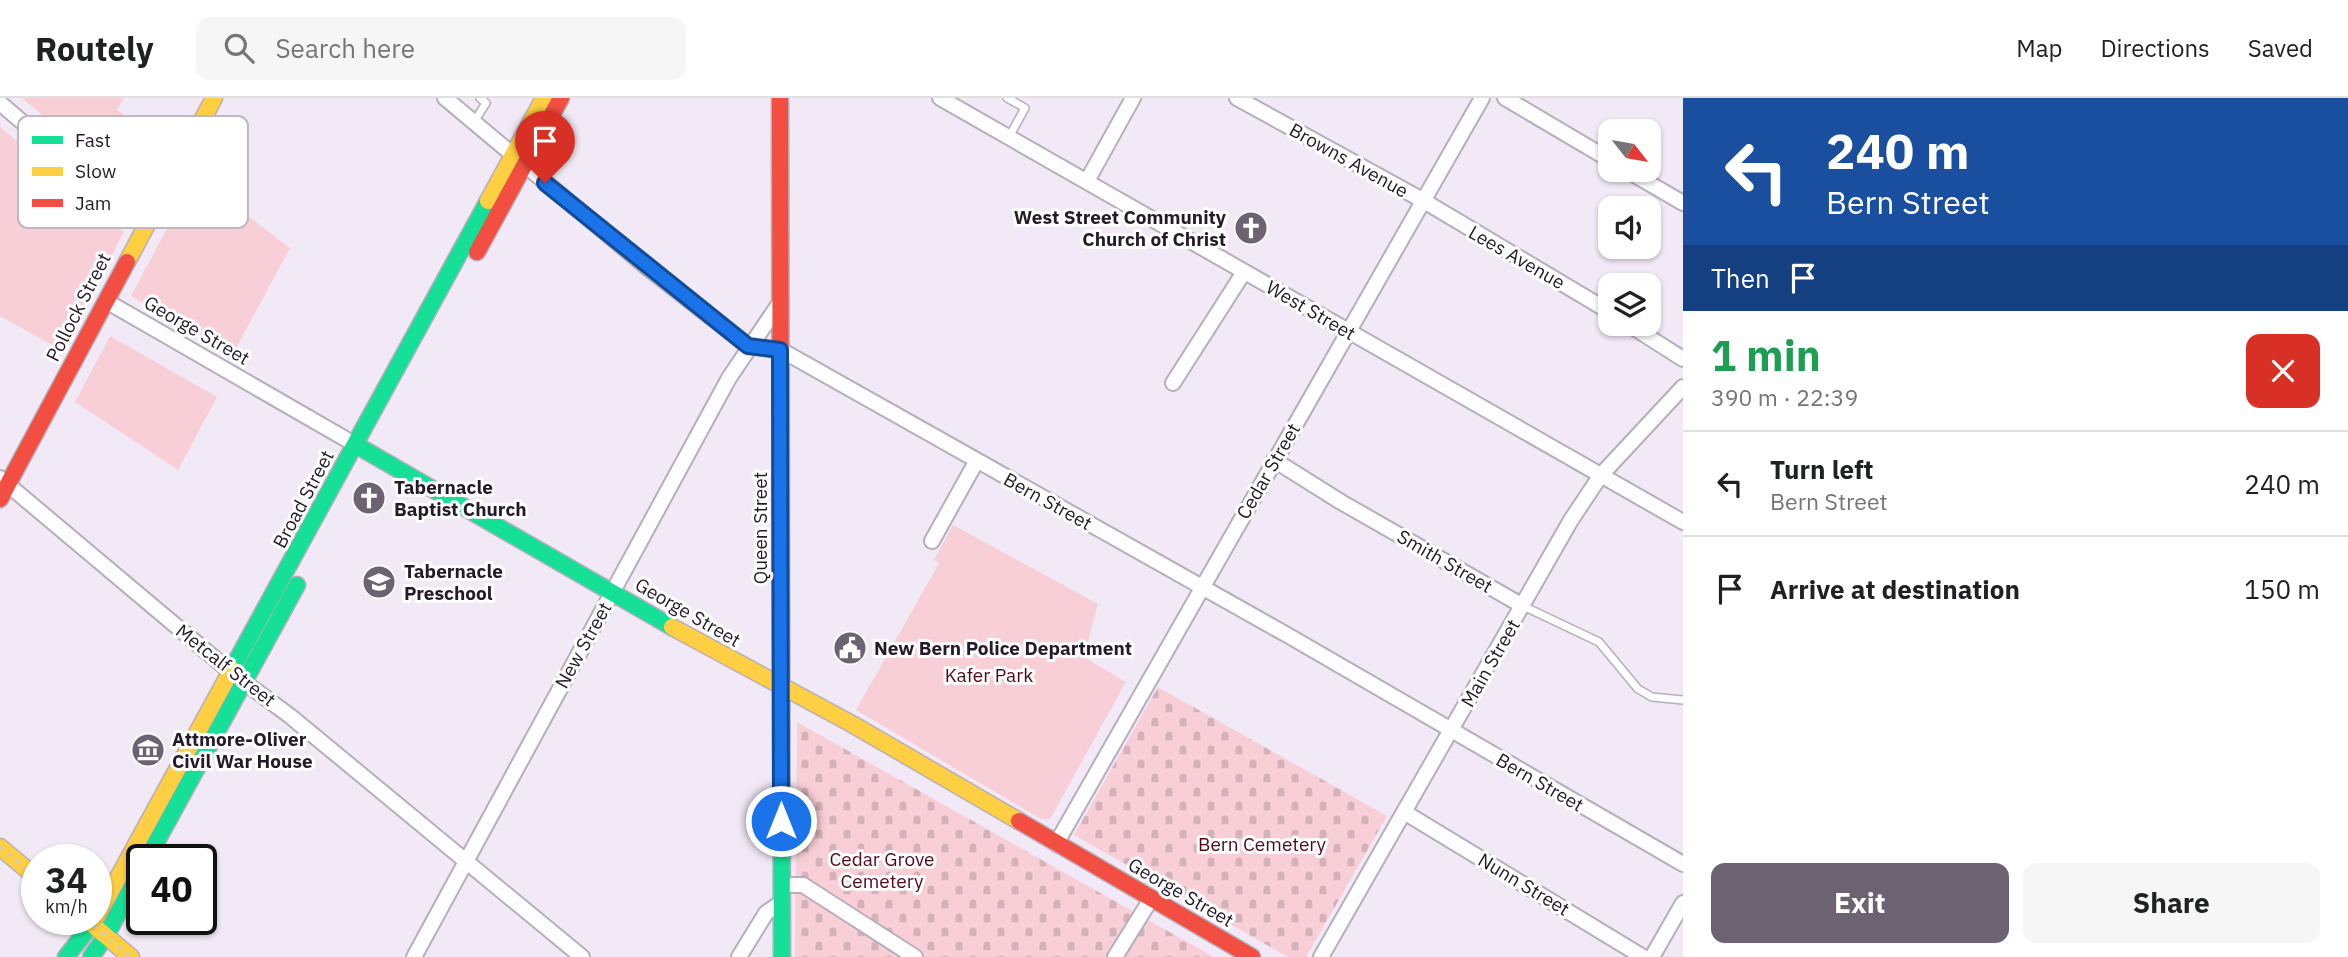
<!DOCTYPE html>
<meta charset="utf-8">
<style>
:root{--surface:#fff;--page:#f6f6f6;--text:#202124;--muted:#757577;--line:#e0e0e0;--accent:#6c6271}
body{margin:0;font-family:"IBM Plex Sans",sans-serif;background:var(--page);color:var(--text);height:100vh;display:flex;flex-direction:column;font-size:26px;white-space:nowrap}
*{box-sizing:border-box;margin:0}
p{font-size:23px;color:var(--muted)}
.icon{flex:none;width:38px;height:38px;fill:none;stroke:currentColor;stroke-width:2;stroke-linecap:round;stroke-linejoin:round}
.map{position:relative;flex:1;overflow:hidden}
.details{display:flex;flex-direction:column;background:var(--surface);width:665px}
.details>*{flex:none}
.guide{background:#1a4fa0;color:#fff;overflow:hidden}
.needle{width:46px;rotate:121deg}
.tools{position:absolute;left:1598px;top:21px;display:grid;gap:14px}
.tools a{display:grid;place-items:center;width:63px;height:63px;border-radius:14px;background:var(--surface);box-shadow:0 2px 5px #0004;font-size:35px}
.speed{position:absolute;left:21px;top:746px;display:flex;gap:14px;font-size:35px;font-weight:700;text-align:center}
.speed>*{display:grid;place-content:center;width:91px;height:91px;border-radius:50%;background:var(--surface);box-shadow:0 2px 5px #0004;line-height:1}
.speed small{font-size:18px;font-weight:400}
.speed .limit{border:4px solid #111;border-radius:10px;background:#fff;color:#111}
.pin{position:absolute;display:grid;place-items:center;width:60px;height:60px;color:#fff;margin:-72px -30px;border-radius:50% 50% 50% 0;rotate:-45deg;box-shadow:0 0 7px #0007}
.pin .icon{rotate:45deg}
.me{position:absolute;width:77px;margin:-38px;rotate:0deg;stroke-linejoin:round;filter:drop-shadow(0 0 5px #0008)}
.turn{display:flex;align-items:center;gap:24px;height:147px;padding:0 28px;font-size:32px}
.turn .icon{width:91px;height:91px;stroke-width:2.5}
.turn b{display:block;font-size:49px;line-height:60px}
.then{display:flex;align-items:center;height:66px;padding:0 28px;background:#0003;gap:14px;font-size:26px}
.round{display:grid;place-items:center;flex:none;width:74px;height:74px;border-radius:14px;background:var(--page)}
.head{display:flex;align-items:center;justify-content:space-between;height:119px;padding:0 28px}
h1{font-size:42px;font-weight:800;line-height:52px;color:#1e9e55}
.cta{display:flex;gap:14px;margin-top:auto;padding:14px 28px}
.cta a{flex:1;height:80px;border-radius:14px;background:var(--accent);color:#fff;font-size:28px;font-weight:800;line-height:80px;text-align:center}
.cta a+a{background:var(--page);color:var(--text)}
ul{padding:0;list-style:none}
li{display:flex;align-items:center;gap:21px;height:105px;padding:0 28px;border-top:2px solid var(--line)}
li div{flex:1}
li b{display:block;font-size:26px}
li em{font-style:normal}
header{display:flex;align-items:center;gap:42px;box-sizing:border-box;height:98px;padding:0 35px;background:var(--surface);border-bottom:2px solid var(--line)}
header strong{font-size:33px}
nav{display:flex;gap:38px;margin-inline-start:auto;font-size:24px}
.search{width:490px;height:63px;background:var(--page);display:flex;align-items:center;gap:18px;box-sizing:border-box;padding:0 24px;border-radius:14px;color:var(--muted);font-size:26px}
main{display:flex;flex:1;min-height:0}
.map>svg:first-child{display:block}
</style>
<header>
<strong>Routely</strong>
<div class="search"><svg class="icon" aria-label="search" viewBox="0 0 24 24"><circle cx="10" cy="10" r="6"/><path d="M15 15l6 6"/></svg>Search here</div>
<nav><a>Map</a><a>Directions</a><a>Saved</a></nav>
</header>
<main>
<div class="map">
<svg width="1683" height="859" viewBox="0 0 1683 859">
<defs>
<pattern id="cemetery-stones" width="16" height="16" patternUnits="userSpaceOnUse" patternTransform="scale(1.75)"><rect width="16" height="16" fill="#f9cfd7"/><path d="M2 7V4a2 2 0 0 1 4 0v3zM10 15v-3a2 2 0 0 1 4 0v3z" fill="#d5b1b9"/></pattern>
</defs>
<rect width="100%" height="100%" fill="#f2e9f6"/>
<g fill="url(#cemetery-stones)">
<path d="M 1158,589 L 1387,718 L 1306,859 L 1288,859 L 1074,737 Z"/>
<path d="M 797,624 L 1214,859 L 795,859 Z"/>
</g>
<g fill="#f9cfd7">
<path d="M 22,0 L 124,0 L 117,12 L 170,47 L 142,101 Z"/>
<path d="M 0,29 L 124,134 L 61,252 L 0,218 Z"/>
<path d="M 195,78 L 290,150 L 233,256 L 131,198 Z"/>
<path d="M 110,238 L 217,299 L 178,372 L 75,304 Z"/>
<path d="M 953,427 L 1098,506 L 1084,559 L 1126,584 L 1050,721 L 1041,721 L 856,612 L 939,465 L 934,462 Z"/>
</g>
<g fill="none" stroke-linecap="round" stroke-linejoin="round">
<defs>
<g id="lane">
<path d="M 1007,0 L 1025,10 L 1009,39"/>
<path d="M 474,24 L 486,5 L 480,0"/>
<path d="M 1523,508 L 1599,544 L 1638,591 L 1652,599 L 1683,602"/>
</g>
<g id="street">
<path d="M 445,0 L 649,171 L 748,248 L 781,252 L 1289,538 L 1683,766"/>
<path d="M 940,0 L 1683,424"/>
<path d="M 1237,0 L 1424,103 L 1610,214"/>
<path d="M 1505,0 L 1610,62"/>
<path d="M 0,5 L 143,128"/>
<path d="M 1626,72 L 1683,105"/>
<path d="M 1087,83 L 1133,0"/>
<path d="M 106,203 L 356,347"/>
<path d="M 1628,226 L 1683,261"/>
<path d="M 1173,285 L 1244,174"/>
<path d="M 1274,362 L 1341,404 L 1523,508"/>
<path d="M 0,380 L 232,575 L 290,618 L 582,859"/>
<path d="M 932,443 L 976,364"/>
<path d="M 1404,714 L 1643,859"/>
<path d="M 1056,746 L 1482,0"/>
<path d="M 793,787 L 803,787 L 915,859"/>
<path d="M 414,859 L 729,280 L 781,203"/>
<path d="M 739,859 L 766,815 L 782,804"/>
<path d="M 1115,859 L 1151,801"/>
<path d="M 1321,859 L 1571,422 L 1601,377 L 1683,289"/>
<path d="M 1652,859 L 1683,805"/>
</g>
<g id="fast">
<path d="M 356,347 L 672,529"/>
<path d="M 781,510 L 782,859"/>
<path d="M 232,571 L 488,103"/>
<path d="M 147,761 L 297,487"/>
<path d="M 66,859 L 96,821"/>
<path d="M 91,859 L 106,838 L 142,770"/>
</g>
<g id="slow">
<path d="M 488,103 L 544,0"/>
<path d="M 127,164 L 214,0"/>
<path d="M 672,529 L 852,626 L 1019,723"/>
<path d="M 0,749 L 37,780"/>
<path d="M 96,820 L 232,571"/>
<path d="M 94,828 L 131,859"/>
</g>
<g id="jam">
<path d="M 780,0 L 781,510"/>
<path d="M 477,154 L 561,0"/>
<path d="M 0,401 L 127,164"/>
<path d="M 1019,723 L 1252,859"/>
</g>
</defs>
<use href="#lane" stroke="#b7aebb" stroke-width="10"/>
<use href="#street" stroke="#b7aebb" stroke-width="18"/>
<use href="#fast" stroke="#b7aebb" stroke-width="19"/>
<use href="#slow" stroke="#b7aebb" stroke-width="19"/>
<use href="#jam" stroke="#b7aebb" stroke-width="19"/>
<use href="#lane" stroke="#fdfcfe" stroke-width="7"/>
<use href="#street" stroke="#fdfcfe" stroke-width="14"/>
<use href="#fast" stroke="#16e098" stroke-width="16"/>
<use href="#slow" stroke="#ffcf43" stroke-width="16"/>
<use href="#jam" stroke="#f24e42" stroke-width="16"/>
<g stroke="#cccacd" stroke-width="3.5" stroke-dasharray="3.5 7" stroke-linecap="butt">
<path d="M 0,749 L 37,780"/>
<path d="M 86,821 L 131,859"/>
</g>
</g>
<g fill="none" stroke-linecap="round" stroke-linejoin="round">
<defs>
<path id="route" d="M 545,85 L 748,248 L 780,252 L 781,723"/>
</defs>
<use href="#route" stroke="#114b97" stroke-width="18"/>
<use href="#route" stroke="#1a73e8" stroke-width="12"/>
</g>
<defs>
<symbol id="church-disc" viewBox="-11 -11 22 22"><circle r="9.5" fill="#6c6271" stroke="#fff"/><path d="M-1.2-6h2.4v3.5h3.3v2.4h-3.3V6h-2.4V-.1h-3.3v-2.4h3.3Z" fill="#fff"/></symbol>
<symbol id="school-disc" viewBox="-11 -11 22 22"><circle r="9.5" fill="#6c6271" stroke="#fff"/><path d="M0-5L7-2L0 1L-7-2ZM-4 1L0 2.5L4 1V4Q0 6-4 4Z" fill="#fff"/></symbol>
<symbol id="civic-disc" viewBox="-11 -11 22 22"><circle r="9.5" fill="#6c6271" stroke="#fff"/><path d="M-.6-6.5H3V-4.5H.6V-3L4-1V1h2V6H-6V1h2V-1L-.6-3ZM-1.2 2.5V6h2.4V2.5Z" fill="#fff"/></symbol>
<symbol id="museum-disc" viewBox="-11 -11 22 22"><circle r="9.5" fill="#6c6271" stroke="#fff"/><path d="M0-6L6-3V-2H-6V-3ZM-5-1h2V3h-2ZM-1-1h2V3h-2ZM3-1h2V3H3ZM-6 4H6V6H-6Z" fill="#fff"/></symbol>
</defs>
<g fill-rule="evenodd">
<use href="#church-disc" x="1232" y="111" width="38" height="38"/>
<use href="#church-disc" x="350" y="381" width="38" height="38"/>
<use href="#school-disc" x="360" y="465" width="38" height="38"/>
<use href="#civic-disc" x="831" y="531" width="38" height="38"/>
<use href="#museum-disc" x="129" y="633" width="38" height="38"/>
</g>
<g text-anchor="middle" stroke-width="6" stroke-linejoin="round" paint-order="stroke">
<g font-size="19" fill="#241a29" stroke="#fff">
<text transform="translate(1349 62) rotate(29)" y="7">Browns Avenue</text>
<text transform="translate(1517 159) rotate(30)" y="7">Lees Avenue</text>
<text transform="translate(78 209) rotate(-63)" y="7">Pollock Street</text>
<text transform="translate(1311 212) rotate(30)" y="7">West Street</text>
<text transform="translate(197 232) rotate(30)" y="7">George Street</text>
<text transform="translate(1268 373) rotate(-60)" y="7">Cedar Street</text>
<text transform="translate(303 401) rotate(-62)" y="7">Broad Street</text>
<text transform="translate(1048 403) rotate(29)" y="7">Bern Street</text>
<text transform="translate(760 430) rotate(-90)" y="7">Queen Street</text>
<text transform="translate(1445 463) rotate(30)" y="7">Smith Street</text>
<text transform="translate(688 514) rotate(30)" y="7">George Street</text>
<text transform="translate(583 547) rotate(-61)" y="7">New Street</text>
<text transform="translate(1490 565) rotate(-60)" y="7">Main Street</text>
<text transform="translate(226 567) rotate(38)" y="7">Metcalf Street</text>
<text transform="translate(1540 684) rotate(30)" y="7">Bern Street</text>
<text transform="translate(1524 786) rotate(31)" y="7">Nunn Street</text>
<text transform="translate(1181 794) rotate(30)" y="7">George Street</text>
</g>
<g font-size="19" font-weight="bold" fill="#241a29" stroke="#fff" text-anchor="start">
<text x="1226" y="126" text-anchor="end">West Street Community<tspan x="1226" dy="22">Church of Christ</tspan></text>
<text x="394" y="396">Tabernacle<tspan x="394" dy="22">Baptist Church</tspan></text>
<text x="404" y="480">Tabernacle<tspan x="404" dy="22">Preschool</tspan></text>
<text x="874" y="557">New Bern Police Department</text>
<text x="172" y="648">Attmore-Oliver<tspan x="172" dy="22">Civil War House</tspan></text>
</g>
<g font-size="19" fill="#53081a" stroke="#fff">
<text x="989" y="584">Kafer Park</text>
<text x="1262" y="753">Bern Cemetery</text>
<text x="882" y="768">Cedar Grove<tspan x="882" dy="22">Cemetery</tspan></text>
</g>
</g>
<rect x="18" y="18" width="230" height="112" rx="10" fill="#fff" stroke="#bdbabf" stroke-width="2"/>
<rect x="32" y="38" width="31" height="8" fill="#16e098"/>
<rect x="32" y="69" width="31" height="9" fill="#ffcf43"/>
<rect x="32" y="101" width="31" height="8" fill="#f24e42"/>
<g font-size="19" fill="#241a29">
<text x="75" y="49">Fast</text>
<text x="75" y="80">Slow</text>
<text x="75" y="112">Jam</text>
</g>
</svg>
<div class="tools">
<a><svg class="needle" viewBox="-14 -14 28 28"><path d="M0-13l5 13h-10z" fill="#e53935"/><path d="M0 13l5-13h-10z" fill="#757577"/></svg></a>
<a><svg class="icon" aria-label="sound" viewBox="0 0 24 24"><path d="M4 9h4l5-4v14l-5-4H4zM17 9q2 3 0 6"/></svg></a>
<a><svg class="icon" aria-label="layers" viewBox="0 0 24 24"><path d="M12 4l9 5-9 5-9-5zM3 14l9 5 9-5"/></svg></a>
</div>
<div class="speed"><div>34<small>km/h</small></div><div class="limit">40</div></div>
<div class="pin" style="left:545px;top:85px;background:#d93025"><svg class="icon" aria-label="arrive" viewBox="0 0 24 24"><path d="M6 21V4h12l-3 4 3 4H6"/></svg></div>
<svg class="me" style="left:781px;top:723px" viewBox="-20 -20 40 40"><circle r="17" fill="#1a73e8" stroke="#fff" stroke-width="3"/><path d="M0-11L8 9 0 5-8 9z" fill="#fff"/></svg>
</div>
<section class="details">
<div class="guide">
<div class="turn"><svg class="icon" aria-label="left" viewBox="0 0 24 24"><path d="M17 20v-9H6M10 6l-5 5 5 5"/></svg><div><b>240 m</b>Bern Street</div></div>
<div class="then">Then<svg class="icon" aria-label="arrive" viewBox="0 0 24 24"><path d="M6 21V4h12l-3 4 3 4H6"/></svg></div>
</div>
<div class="head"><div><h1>1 min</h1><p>390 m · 22:39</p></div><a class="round" style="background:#d93025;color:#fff"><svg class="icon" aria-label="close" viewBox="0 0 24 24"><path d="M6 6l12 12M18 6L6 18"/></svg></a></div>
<ul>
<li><svg class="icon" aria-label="left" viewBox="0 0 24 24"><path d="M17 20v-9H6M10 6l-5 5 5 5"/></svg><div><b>Turn left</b><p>Bern Street</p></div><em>240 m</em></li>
<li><svg class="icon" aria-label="arrive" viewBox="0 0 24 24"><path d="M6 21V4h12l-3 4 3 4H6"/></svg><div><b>Arrive at destination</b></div><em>150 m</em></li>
</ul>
<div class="cta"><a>Exit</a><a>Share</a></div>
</section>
</main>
